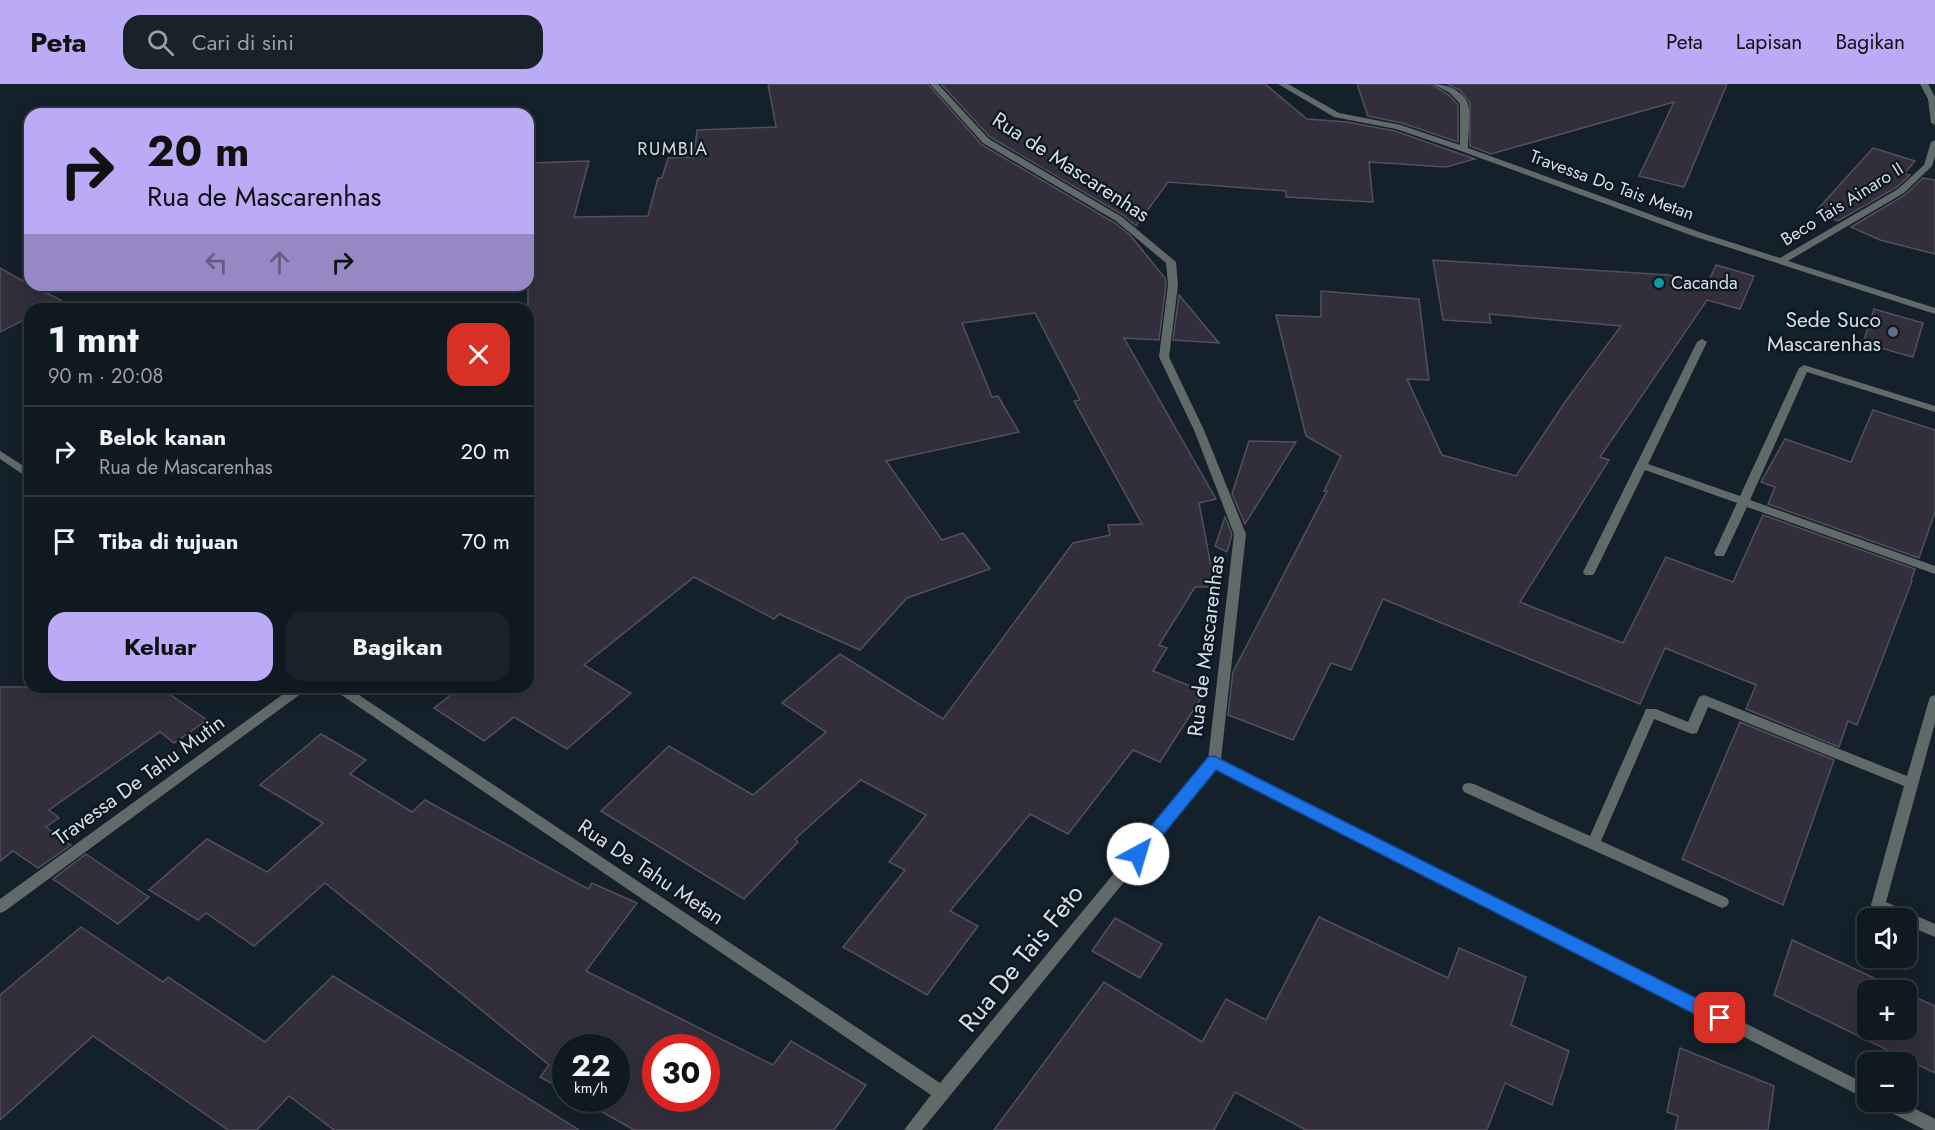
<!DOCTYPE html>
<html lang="id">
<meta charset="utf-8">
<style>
:root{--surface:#0f1920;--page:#182229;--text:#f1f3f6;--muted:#9ba0a5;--line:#2f383e;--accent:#bbaaf6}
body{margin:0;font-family:Jost,sans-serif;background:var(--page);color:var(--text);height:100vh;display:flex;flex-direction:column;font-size:22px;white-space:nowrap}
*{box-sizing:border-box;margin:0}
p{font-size:20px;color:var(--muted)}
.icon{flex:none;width:33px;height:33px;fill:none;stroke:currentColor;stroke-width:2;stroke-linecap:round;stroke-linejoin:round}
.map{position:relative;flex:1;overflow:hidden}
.details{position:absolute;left:24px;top:219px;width:510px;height:390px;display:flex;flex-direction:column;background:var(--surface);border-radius:18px;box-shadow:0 3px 15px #0003,0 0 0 2px var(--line)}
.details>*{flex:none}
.guide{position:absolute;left:24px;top:24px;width:510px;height:183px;border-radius:18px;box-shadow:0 3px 15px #0003,0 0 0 2px var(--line);background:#bbaaf6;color:#111;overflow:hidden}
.tools{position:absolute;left:1857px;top:824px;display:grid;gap:12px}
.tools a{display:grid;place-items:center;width:60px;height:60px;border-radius:12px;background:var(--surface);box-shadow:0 3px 15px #0003,0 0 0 2px var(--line);font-size:30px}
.speed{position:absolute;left:552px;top:950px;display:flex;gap:12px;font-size:30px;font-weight:700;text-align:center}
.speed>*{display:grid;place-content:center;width:78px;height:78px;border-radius:50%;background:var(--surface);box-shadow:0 3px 15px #0003,0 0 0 2px var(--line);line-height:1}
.speed small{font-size:15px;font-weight:400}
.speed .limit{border:9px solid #d22;background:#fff;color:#111}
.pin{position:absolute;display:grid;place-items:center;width:51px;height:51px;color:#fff;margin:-26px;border-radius:12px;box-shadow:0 3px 9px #0006}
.me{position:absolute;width:66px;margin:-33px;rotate:39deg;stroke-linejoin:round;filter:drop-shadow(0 0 4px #0008)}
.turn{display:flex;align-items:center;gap:21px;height:126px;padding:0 24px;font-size:27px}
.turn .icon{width:78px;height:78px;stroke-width:2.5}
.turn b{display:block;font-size:42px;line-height:51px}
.lanes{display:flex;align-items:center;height:57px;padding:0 24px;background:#0003;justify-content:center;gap:30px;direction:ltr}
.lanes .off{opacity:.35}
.round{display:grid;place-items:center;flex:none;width:63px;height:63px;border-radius:18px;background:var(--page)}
.headline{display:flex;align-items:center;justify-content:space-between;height:102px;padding:0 24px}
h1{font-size:36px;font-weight:700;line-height:45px}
.action{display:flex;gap:12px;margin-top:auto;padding:12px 24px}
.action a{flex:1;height:69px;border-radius:18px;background:var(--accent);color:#111;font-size:24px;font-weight:700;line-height:69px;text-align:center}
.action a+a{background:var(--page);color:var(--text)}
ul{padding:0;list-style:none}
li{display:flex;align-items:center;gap:18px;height:90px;padding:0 24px;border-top:2px solid var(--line)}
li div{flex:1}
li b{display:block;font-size:22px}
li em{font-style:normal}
header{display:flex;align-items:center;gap:36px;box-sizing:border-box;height:84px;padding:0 30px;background:var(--accent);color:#111}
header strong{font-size:28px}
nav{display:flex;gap:33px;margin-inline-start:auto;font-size:21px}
.search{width:420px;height:54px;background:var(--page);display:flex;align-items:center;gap:15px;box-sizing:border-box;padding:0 21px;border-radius:18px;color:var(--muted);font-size:22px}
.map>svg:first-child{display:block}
</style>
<header>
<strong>Peta</strong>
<div class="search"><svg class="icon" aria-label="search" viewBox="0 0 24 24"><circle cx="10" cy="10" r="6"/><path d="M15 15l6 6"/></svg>Cari di sini</div>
<nav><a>Peta</a><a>Lapisan</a><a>Bagikan</a></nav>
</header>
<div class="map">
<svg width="1935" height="1046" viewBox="0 0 1935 1046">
<rect width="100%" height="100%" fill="#14212a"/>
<g fill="#332e3c" stroke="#544f5e" stroke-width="1.5" fill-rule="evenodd">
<path d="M 768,0 L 928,0 L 982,61 L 1115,139 L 1130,151 L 1165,194 L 1166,201 L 1159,256 L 1124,254 L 1216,415 L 1199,419 L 1215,503 L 1195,503 L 1159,561 L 1167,564 L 1153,587 L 1205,608 L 1160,678 L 1133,666 L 1068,750 L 1030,730 L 950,827 L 978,842 L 927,911 L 843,863 L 905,786 L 889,778 L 926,731 L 861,696 L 795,755 L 798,758 L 744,815 L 601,727 L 669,662 L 753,711 L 826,648 L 782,619 L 840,570 L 943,635 L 1073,459 L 1110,451 L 1108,441 L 1142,440 L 1074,317 L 1080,316 L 1035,229 L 962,239 L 992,313 L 998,312 L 1019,348 L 886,377 L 942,456 L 963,449 L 990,485 L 907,514 L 860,566 L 779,530 L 774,535 L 694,493 L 584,581 L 631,609 L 567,665 L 514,633 L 484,657 L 434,624 L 461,603 L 528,603 L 528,79 L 589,77 L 574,133 L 648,132 L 658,94 L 662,94 L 668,74 L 694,73 L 697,46 L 776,43 Z"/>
<path d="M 941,0 L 1265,0 L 1307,35 L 1347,38 L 1395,47 L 1475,75 L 1446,83 L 1369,78 L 1373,118 L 1286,113 L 1286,107 L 1168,98 L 1136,142 L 1123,131 L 990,53 Z"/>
<path d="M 1357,0 L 1431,0 L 1449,11 L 1458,21 L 1458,58 L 1402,39 L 1368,32 Z"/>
<path d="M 1447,0 L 1727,0 L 1684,103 L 1639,92 L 1674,18 L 1491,70 L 1470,62 L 1470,19 L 1460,6 Z"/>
<path d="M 1873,64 L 1915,77 L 1904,90 L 1910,91 L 1897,103 L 1838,137 L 1816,127 Z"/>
<path d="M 1923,94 L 1935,96 L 1935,170 L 1880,156 L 1851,143 L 1905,111 Z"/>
<path d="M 1433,176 L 1669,191 L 1707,201 L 1716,181 L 1754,192 L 1740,225 L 1707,216 L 1600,373 L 1609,376 L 1520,518 L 1623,559 L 1666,473 L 1733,498 L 1763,431 L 1915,485 L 1911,496 L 1912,497 L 1857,641 L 1848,637 L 1839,663 L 1746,625 L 1756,601 L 1665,564 L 1640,620 L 1383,515 L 1351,586 L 1331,579 L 1293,656 L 1228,631 L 1233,588 L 1327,407 L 1324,407 L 1341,372 L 1306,352 L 1276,231 L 1321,233 L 1321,207 L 1419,215 L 1429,296 L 1407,295 L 1442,371 L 1516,392 L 1565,318 L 1621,242 L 1489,230 L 1491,239 L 1443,236 Z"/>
<path d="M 0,184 L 30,201 L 61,216 L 45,225 L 30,225 L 30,233 L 0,248 Z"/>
<path d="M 1179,211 L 1219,259 L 1173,256 Z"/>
<path d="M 1874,225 L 1923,239 L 1913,273 L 1863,259 Z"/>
<path d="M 1873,326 L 1935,346 L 1935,428 L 1919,474 L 1768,420 L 1775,403 L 1761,398 L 1785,355 L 1851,378 Z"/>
<path d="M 1249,357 L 1296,358 L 1245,440 L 1232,410 Z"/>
<path d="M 1225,433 L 1232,450 L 1227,468 L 1215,462 Z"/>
<path d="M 0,603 L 159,603 L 207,636 L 174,659 L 160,648 L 49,726 L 59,734 L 46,743 L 71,761 L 38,784 L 13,767 L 0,777 Z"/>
<path d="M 1740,638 L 1834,676 L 1783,821 L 1682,775 Z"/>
<path d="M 321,650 L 366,676 L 350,690 L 412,728 L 425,716 L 588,805 L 592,799 L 637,819 L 586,887 L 773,981 L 791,957 L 866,1001 L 834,1046 L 634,1046 L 577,1014 L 616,1014 L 616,963 L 566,963 L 566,1007 L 540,993 L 549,981 L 325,799 L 254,862 L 206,829 L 198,836 L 149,806 L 207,755 L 267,788 L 323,739 L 260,701 ZM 656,963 L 706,963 L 706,1014 L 656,1014 Z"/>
<path d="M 86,770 L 149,813 L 118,840 L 53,795 Z"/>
<path d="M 1319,833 L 1448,894 L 1459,864 L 1526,893 L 1511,941 L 1569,967 L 1552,1021 L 1505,999 L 1487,1046 L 1306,1046 L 1235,1008 L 1214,1046 L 994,1046 L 1104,898 L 1202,958 L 1226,915 L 1266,936 Z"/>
<path d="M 1115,834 L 1162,860 L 1140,894 L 1092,867 Z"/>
<path d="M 81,843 L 163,898 L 168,893 L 265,958 L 333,892 L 579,1046 L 334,1046 L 289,1012 L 257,1046 L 228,1046 L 93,952 L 0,1036 L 0,911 Z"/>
<path d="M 1792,856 L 1900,906 L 1868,906 L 1868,945 L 1906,945 L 1906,909 L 1935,922 L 1935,989 L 1774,911 Z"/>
<path d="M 1680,964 L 1774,1002 L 1768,1046 L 1675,1046 L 1678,1032 L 1667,1028 Z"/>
</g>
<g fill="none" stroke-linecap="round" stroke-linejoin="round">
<g fill="#606a68" fill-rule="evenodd">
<path d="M 1702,255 L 1707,258 L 1648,380 L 1740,412 L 1799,284 L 1804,281 L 1935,322 L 1935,328 L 1807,288 L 1750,416 L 1935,482 L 1935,490 L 1747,423 L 1724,472 L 1716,472 L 1714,469 L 1737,419 L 1645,386 L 1595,488 L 1593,491 L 1585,491 L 1583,488 L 1697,258 Z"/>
<path d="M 1704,611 L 1907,692 L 1929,616 L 1930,613 L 1935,611 L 1935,639 L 1886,818 L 1935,840 L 1935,853 L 1906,841 L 1906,834 C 1894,834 1878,833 1871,821 L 1904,702 L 1708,623 L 1697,649 L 1692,650 L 1654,635 L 1601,757 L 1727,814 L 1729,818 L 1727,822 L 1722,824 L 1464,708 L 1462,704 L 1464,700 L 1469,699 L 1474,700 L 1590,752 L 1646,625 L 1656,625 L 1688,638 L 1699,613 Z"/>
</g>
<g fill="#606a68" fill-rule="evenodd">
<path d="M 930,0 L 938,0 L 989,55 L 1122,133 L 1176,178 L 1178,201 L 1169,273 L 1204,346 L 1246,450 L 1221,675 L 1868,1001 L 1868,1016 L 1216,685 L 922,1046 L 904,1046 L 931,1011 L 334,606 L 332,603 L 347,603 L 940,999 L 1208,676 L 1234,450 L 1194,346 L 1159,273 L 1168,201 L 1166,179 L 1116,137 L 983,59 Z"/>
<path d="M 1278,0 L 1288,0 L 1339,29 L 1401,41 L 1460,61 L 1460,20 L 1450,9 L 1433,0 C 1446,0 1463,6 1468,20 C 1471,30 1468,53 1468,64 L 1699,148 L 1780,174 L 1898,105 L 1924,81 L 1931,58 L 1935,56 L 1935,72 L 1932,82 L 1904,109 L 1788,177 L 1935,224 L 1935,230 L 1693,152 L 1461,67 L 1396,45 L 1334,33 Z"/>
<path d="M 1920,0 L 1928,0 L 1935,13 L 1935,41 L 1931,39 L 1928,15 Z"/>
<path d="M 0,367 L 30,386 L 30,395 L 0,375 Z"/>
<path d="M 293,603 L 308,603 L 306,606 L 5,827 L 0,829 L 0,815 Z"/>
<path d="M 1876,1017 L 1900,1017 L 1935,1035 L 1935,1046 L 1925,1046 L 1878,1022 Z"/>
</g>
</g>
<path fill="#1a73e8" stroke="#114b97" stroke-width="1.5" d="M 1214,672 L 1726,929 L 1729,934 L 1726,940 L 1720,942 L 1714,940 L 1216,686 L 1144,774 L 1138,776 L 1132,774 L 1130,770 L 1132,765 L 1208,673 Z"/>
<circle fill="#0f9aa8" stroke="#0b1721" stroke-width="2" cx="1659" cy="199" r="6"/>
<circle fill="#5c6f8a" stroke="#0b1721" stroke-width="2" cx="1893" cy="248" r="6"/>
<g text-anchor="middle" stroke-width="4.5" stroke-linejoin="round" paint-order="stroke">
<g font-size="18" letter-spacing="1.5" fill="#d5dee4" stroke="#0b1721">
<text x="673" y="71">RUMBIA</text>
</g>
<g font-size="18" fill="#d5dee4" stroke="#0b1721">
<text transform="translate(1612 101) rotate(20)" y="6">Travessa Do Tais Metan</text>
<text transform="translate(1842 120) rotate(-32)" y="6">Beco Tais Ainaro II</text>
</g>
<g font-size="18" fill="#d5dee4" stroke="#0b1721" text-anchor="start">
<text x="1671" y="205">Cacanda</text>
</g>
<g font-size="21" fill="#d5dee4" stroke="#0b1721">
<text transform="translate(1071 83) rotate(33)" y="7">Rua de Mascarenhas</text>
<text transform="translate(1206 562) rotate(-83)" y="7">Rua de Mascarenhas</text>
<text transform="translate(139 696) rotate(-36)" y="7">Travessa De Tahu Mutin</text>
<text transform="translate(651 788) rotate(34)" y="7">Rua De Tahu Metan</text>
</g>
<g font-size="21" fill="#d5dee4" stroke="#0b1721" text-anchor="end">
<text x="1881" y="243">Sede Suco<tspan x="1881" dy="24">Mascarenhas</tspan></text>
</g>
<g font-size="26" fill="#d5dee4" stroke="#0b1721">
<text transform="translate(1021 874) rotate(-51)" y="9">Rua De Tais Feto</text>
</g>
</g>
</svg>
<div class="tools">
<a><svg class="icon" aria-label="sound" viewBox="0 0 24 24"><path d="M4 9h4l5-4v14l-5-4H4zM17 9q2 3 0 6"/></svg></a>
<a>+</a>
<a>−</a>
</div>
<div class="speed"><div>22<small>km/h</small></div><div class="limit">30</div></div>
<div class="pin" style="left:1720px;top:934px;background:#d93025"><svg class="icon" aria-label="arrive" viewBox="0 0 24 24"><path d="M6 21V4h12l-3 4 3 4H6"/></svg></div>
<svg class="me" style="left:1138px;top:770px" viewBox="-20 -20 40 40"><circle r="19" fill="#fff"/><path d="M0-13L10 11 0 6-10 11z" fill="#1a73e8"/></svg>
<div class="guide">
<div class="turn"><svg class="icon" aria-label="right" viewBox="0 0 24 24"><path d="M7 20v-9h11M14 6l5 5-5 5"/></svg><div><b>20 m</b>Rua de Mascarenhas</div></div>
<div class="lanes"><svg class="icon off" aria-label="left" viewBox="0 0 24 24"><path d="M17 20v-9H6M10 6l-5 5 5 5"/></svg><svg class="icon off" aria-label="ahead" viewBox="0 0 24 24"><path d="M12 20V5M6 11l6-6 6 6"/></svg><svg class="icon" aria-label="right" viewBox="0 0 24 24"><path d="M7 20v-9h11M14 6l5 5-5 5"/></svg></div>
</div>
<section class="details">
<div class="headline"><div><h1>1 mnt</h1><p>90 m · 20:08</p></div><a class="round" style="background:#d93025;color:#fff"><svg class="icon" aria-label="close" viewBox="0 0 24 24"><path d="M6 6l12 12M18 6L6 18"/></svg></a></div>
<ul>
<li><svg class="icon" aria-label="right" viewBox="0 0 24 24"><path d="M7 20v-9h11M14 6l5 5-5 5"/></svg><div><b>Belok kanan</b><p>Rua de Mascarenhas</p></div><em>20 m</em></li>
<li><svg class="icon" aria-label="arrive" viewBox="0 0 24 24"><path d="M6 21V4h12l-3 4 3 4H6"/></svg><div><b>Tiba di tujuan</b></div><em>70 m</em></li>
</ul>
<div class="action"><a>Keluar</a><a>Bagikan</a></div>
</section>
</div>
